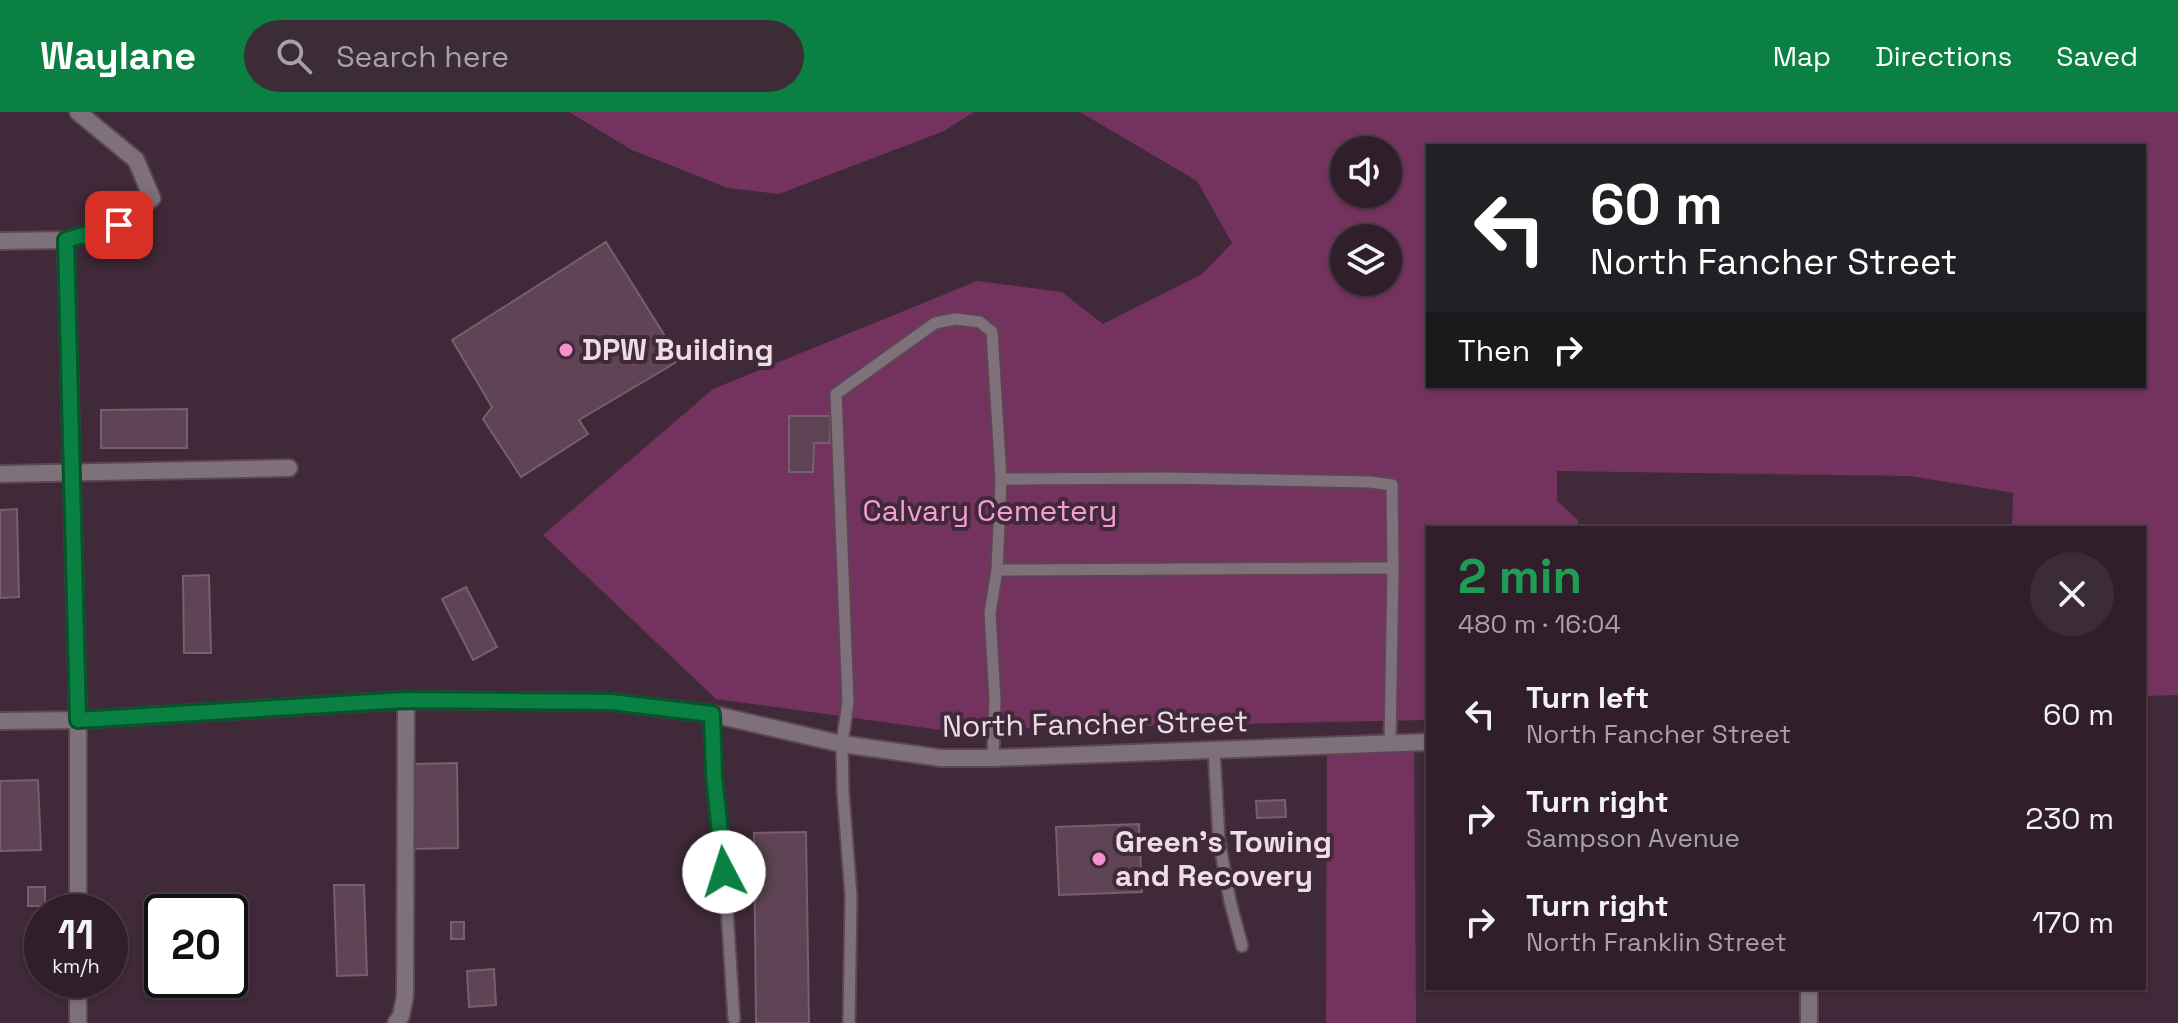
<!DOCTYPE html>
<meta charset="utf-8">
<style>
:root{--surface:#301f2a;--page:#3c2c36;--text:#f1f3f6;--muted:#a8a2a8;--line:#4b3d47;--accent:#0b8043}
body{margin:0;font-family:"Space Grotesk",sans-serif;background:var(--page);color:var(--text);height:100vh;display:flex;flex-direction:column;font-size:30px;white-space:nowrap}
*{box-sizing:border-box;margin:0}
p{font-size:26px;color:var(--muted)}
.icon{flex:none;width:44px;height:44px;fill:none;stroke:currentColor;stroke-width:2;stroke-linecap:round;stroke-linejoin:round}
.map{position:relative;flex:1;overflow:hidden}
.drawer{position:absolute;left:1426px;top:414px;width:720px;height:464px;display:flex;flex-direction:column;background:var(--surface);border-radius:0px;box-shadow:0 2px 6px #0004,0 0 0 2px var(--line)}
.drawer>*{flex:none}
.hud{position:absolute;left:1426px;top:32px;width:720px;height:244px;border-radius:0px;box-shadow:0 2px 6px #0004,0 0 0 2px var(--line);background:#202124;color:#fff;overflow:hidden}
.fabs{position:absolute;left:1330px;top:24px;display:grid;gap:16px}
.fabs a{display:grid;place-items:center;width:72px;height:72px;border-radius:50%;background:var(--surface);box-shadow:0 2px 6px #0004,0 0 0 2px var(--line);font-size:40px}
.speed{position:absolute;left:24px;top:782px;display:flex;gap:16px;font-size:40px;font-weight:700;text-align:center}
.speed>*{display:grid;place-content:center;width:104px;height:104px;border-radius:50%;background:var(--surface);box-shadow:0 2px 6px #0004,0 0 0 2px var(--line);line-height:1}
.speed small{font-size:20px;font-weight:400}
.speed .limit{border:4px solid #111;border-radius:12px;background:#fff;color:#111}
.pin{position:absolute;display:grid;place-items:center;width:68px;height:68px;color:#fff;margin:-34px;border-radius:16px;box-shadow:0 4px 12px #0006}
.me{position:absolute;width:88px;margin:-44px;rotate:355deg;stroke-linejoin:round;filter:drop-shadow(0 0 6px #0008)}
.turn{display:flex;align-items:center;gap:28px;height:168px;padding:0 32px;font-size:36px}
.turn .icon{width:104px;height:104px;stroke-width:2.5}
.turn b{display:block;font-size:56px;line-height:68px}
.then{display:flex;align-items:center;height:76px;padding:0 32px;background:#0003;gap:16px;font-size:30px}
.round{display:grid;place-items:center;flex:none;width:84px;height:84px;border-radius:42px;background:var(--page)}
.summary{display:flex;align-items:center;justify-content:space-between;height:136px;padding:0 32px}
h1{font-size:48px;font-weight:700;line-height:60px;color:#1e9e55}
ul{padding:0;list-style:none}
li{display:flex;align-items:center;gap:24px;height:104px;padding:0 32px}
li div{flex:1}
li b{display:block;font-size:30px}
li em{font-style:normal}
header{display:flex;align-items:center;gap:48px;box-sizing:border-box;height:112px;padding:0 40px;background:var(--accent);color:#fff}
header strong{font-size:38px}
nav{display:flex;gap:44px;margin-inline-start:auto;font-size:28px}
.search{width:560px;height:72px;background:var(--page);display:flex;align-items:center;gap:20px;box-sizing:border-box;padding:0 28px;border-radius:44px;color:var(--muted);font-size:30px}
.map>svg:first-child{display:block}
</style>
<header>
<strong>Waylane</strong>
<div class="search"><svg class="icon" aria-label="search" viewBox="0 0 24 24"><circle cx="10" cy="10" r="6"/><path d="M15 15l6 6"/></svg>Search here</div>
<nav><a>Map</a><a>Directions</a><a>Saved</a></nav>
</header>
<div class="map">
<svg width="2178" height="911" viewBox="0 0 2178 911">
<rect width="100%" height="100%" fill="#402938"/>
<g fill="#74335f" fill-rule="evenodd">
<path d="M 569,0 L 974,0 L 944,19 L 779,82 L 728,76 L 632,38 Z"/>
<path d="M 1080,0 L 2178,0 L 2178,583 L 2144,584 L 2144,416 L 2012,416 L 2013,381 L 1910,364 L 1557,359 L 1557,389 L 1578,408 L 1578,416 L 1428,416 L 1428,608 L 941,618 L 716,587 L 543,423 L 713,277 L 977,169 L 1062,180 L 1103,212 L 1202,162 L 1232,131 L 1197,69 ZM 1428,34 L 2144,34 L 2144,274 L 1428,274 ZM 1344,38 L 1388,38 L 1388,82 L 1344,82 ZM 1344,126 L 1388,126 L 1388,170 L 1344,170 Z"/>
<path d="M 1414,631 L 1416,911 L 1326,911 L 1327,635 Z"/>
</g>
<g fill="#5e4454" stroke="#785e6e" stroke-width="2">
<path d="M 606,130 L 680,248 L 579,308 L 588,322 L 521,365 L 483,307 L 492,295 L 452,228 Z"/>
<path d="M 187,297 L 187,336 L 101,336 L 101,298 Z"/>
<path d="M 789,304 L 830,304 L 830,331 L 814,331 L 813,360 L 789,360 Z"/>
<path d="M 17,397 L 19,485 L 0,486 L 0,398 Z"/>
<path d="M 209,463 L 211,541 L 184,541 L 183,464 Z"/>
<path d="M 466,475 L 497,535 L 473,548 L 442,487 Z"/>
<path d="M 457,651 L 458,736 L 410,737 L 409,652 Z"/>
<path d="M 38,668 L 41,738 L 0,739 L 0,669 Z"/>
<path d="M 1285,688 L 1286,705 L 1257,706 L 1256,689 Z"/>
<path d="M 1139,712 L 1142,780 L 1059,783 L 1056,715 Z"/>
<path d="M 806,720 L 809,911 L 756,911 L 754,721 Z"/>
<path d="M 334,773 L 364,773 L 367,863 L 337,864 Z"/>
<rect x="28" y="775" width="17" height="19"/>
<rect x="451" y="810" width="13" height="17"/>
<path d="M 494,857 L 496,893 L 469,895 L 467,859 Z"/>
</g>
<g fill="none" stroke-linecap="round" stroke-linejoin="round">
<defs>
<g id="lane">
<path d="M 1001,367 L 1167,366 L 1370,370 L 1392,373 L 1393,456 L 1390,632"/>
<path d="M 997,458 L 1393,456"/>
<path d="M 712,602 L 714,663 L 726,783 L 734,907"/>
<path d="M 1214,638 L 1219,728 L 1230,789 L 1242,834"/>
<path d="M 849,911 L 851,784 L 843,680 L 842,632 L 848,590 L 836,282 L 935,211 L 955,207 L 980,210 L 992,220 L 1001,367 L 997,458 L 990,501 L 995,587 L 993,646"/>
</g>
<g id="street">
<path d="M 66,128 L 78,608 L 78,800"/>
<path d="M 0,129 L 66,128 L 119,113 L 152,86 L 136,48 L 78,0"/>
<path d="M 0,362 L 289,356"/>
<path d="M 0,609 L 78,608 L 406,588 L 611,590 L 712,602 L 842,632 L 941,646 L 993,646 L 1428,630"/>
<path d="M 1809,876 L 1809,911"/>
<path d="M 78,911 L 78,868"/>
<path d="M 396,911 L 401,904 L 405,884 L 406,588"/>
</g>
</defs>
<use href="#lane" stroke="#5c4654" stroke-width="15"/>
<use href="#street" stroke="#5c4654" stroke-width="20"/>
<use href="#lane" stroke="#7e7179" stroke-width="11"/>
<use href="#street" stroke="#7e7179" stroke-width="16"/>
</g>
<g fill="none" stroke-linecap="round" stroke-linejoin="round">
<defs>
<path id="route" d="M 119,113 L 66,128 L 78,608 L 406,588 L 611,590 L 712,602 L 714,663 L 724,760"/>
</defs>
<use href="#route" stroke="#07532c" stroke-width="20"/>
<use href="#route" stroke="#0b8043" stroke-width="14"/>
</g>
<g fill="#f591d2" stroke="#402938" stroke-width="3">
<circle cx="566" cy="238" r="8"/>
<circle cx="1099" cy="747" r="8"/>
</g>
<g text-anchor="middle" stroke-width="8" stroke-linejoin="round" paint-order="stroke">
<g font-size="30" font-weight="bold" fill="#eddde6" stroke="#402938" text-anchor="start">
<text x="582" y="248">DPW Building</text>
<text x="1115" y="740">Green's Towing<tspan x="1115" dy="34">and Recovery</tspan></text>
</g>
<g font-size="30" fill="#f59ed5" stroke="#402938">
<text x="990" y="409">Calvary Cemetery</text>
</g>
<g font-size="30" fill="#eddde6" stroke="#402938">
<text transform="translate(1095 612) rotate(-1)" y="10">North Fancher Street</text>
</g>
</g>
</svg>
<div class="fabs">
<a><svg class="icon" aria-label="sound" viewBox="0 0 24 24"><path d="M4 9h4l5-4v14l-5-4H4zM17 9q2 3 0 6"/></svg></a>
<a><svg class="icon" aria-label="layers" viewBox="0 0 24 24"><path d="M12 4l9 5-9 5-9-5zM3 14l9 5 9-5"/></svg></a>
</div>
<div class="speed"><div>11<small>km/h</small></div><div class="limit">20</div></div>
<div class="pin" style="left:119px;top:113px;background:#d93025"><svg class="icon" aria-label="arrive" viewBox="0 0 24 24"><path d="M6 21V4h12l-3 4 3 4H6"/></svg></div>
<svg class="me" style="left:724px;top:760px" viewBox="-20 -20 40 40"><circle r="19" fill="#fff"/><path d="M0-13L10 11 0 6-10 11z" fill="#0b8043"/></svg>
<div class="hud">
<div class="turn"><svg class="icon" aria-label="left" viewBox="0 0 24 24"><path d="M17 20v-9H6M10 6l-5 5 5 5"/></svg><div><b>60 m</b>North Fancher Street</div></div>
<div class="then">Then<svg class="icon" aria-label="right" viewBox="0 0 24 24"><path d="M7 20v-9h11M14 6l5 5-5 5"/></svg></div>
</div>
<section class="drawer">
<div class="summary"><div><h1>2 min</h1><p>480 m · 16:04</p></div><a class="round"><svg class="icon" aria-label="close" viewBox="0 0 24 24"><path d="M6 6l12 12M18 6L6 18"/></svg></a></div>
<ul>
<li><svg class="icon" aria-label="left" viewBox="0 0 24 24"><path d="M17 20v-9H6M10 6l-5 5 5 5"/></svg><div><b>Turn left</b><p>North Fancher Street</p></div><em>60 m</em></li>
<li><svg class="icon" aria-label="right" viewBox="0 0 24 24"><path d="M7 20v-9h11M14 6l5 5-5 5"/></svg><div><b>Turn right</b><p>Sampson Avenue</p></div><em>230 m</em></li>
<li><svg class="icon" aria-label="right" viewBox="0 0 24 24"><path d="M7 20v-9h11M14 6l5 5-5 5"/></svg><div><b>Turn right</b><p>North Franklin Street</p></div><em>170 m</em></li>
</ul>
</section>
</div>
